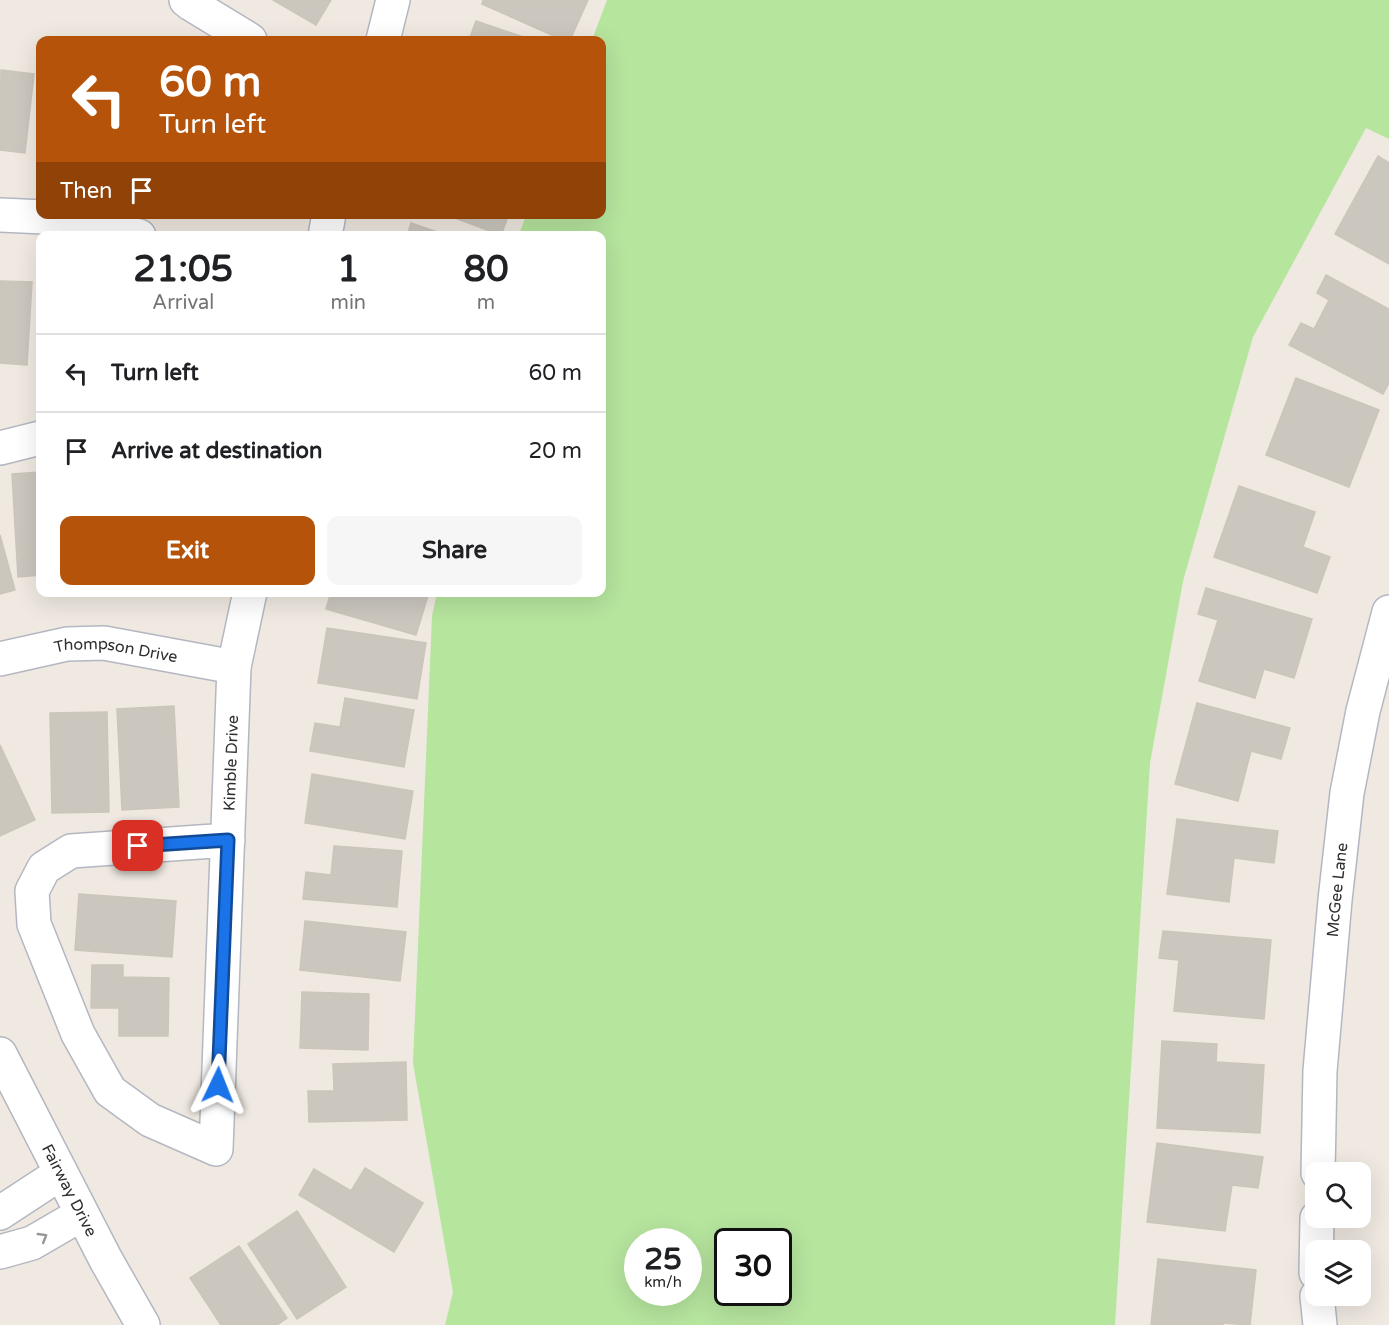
<!DOCTYPE html>
<style>
:root{--surface:#fff;--page:#f6f6f6;--text:#202124;--muted:#757577;--line:#e0e0e0;--accent:#b45309}
body{margin:0;font-family:"Varela Round",sans-serif;background:var(--page);color:var(--text);height:100vh;display:flex;flex-direction:column;font-size:22px;white-space:nowrap}
*{box-sizing:border-box;margin:0}
p{font-size:20px;color:var(--muted)}
.icon{flex:none;width:33px;height:33px;fill:none;stroke:currentColor;stroke-width:2;stroke-linecap:round;stroke-linejoin:round}
.map{position:relative;flex:1;overflow:hidden}
.drawer{position:absolute;left:36px;top:231px;width:570px;height:366px;display:flex;flex-direction:column;background:var(--surface);border-radius:12px;box-shadow:0 6px 24px #0002}
.drawer>*{flex:none}
.banner{position:absolute;left:36px;top:36px;width:570px;height:183px;border-radius:12px;box-shadow:0 6px 24px #0002;background:#b45309;color:#fff;overflow:hidden}
.controls{position:absolute;left:1305px;top:1162px;display:grid;gap:12px}
.controls a{display:grid;place-items:center;width:66px;height:66px;border-radius:12px;background:var(--surface);box-shadow:0 6px 24px #0002;font-size:30px}
.speed{position:absolute;left:624px;top:1228px;display:flex;gap:12px;font-size:30px;font-weight:700;text-align:center}
.speed>*{display:grid;place-content:center;width:78px;height:78px;border-radius:50%;background:var(--surface);box-shadow:0 6px 24px #0002;line-height:1}
.speed small{font-size:15px;font-weight:400}
.speed .limit{border:3px solid #111;border-radius:9px;background:#fff;color:#111}
.pin{position:absolute;display:grid;place-items:center;width:51px;height:51px;color:#fff;margin:-26px;border-radius:12px;box-shadow:0 3px 9px #0006}
.me{position:absolute;width:66px;margin:-33px;rotate:2deg;stroke-linejoin:round;filter:drop-shadow(0 0 4px #0008)}
.turn{display:flex;align-items:center;gap:21px;height:126px;padding:0 24px;font-size:27px}
.turn .icon{width:78px;height:78px;stroke-width:2.5}
.turn b{display:block;font-size:42px;line-height:51px}
.then{display:flex;align-items:center;height:57px;padding:0 24px;background:#0003;gap:12px;font-size:22px}
.eta{display:flex;justify-content:space-evenly;align-items:center;height:102px;text-align:center}
.eta b{font-size:36px;font-weight:800;line-height:42px}
.primary-button{display:flex;gap:12px;margin-top:auto;padding:12px 24px}
.primary-button a{flex:1;height:69px;border-radius:12px;background:var(--accent);color:#fff;font-size:24px;font-weight:800;line-height:69px;text-align:center}
.primary-button a+a{background:var(--page);color:var(--text)}
ul{padding:0;list-style:none}
li{display:flex;align-items:center;gap:18px;height:78px;padding:0 24px;border-top:2px solid var(--line)}
li div{flex:1}
li b{display:block;font-size:22px}
li em{font-style:normal}
.map>svg:first-child{display:block}
</style>
<div class="map">
<svg width="1389" height="1325" viewBox="0 0 1389 1325">
<rect width="100%" height="100%" fill="#efe9e1"/>
<path fill="#b6e59e" fill-rule="evenodd" d="M 607,0 L 1389,0 L 1389,139 L 1366,128 L 1253,337 L 1183,581 L 1150,763 L 1115,1325 L 445,1325 L 453,1292 L 413,1063 L 432,616 L 437,593 L 602,592 L 602,236 L 519,235 L 526,215 L 602,214 L 602,40 L 592,40 ZM 638,1242 L 688,1242 L 688,1293 L 638,1293 ZM 728,1242 L 778,1242 L 778,1293 L 728,1293 Z"/>
<g fill="#cbc7bf" stroke="#cbc5ba" stroke-width="1.5">
<path d="M 273,0 L 331,0 L 316,25 Z"/>
<path d="M 483,0 L 588,0 L 570,40 L 563,40 L 482,4 Z"/>
<path d="M 476,21 L 532,40 L 469,40 Z"/>
<path d="M 1,70 L 34,74 L 25,153 L 0,150 Z"/>
<path d="M 1378,156 L 1389,163 L 1389,264 L 1335,234 Z"/>
<path d="M 444,214 L 509,214 L 501,235 Z"/>
<path d="M 411,223 L 449,236 L 407,236 Z"/>
<path d="M 1326,275 L 1389,309 L 1389,383 L 1383,394 L 1289,345 L 1301,323 L 1314,329 L 1329,300 L 1317,293 Z"/>
<path d="M 0,281 L 32,282 L 27,365 L 0,363 Z"/>
<path d="M 1296,378 L 1379,410 L 1349,487 L 1266,455 Z"/>
<path d="M 40,472 L 40,575 L 18,577 L 12,474 Z"/>
<path d="M 1239,486 L 1315,512 L 1303,547 L 1330,557 L 1317,593 L 1214,557 Z"/>
<path d="M 0,535 L 15,590 L 0,594 Z"/>
<path d="M 1206,588 L 1312,619 L 1294,678 L 1264,669 L 1255,698 L 1199,681 L 1218,620 L 1198,614 Z"/>
<path d="M 331,592 L 429,592 L 416,635 L 326,609 Z"/>
<path d="M 327,628 L 426,643 L 417,699 L 318,683 Z"/>
<path d="M 345,698 L 414,710 L 404,767 L 310,751 L 315,723 L 340,727 Z"/>
<path d="M 1197,703 L 1290,728 L 1281,759 L 1251,751 L 1238,801 L 1175,784 Z"/>
<path d="M 174,706 L 179,807 L 122,810 L 117,709 Z"/>
<path d="M 107,712 L 109,812 L 52,813 L 50,713 Z"/>
<path d="M 0,745 L 35,820 L 0,836 Z"/>
<path d="M 312,774 L 413,791 L 405,839 L 305,823 Z"/>
<path d="M 1177,819 L 1278,831 L 1274,863 L 1234,858 L 1229,902 L 1167,894 Z"/>
<path d="M 334,846 L 402,851 L 397,907 L 303,899 L 306,872 L 331,875 Z"/>
<path d="M 79,894 L 176,901 L 172,957 L 75,950 Z"/>
<path d="M 305,921 L 406,932 L 400,981 L 300,970 Z"/>
<path d="M 1163,931 L 1271,940 L 1264,1019 L 1174,1011 L 1179,960 L 1159,958 Z"/>
<path d="M 92,965 L 123,965 L 123,977 L 169,978 L 168,1036 L 119,1036 L 119,1008 L 91,1008 Z"/>
<path d="M 302,992 L 369,994 L 368,1050 L 300,1048 Z"/>
<path d="M 1162,1041 L 1217,1044 L 1216,1062 L 1264,1065 L 1260,1133 L 1157,1128 Z"/>
<path d="M 406,1062 L 407,1120 L 309,1122 L 308,1091 L 334,1091 L 333,1064 Z"/>
<path d="M 1157,1143 L 1263,1157 L 1258,1188 L 1232,1185 L 1225,1231 L 1147,1222 Z"/>
<path d="M 365,1168 L 423,1203 L 394,1252 L 299,1195 L 314,1169 L 351,1191 Z"/>
<path d="M 297,1211 L 346,1287 L 297,1319 L 248,1244 Z"/>
<path d="M 239,1246 L 287,1318 L 277,1325 L 221,1325 L 190,1278 Z"/>
<path d="M 1158,1259 L 1256,1270 L 1250,1325 L 1223,1323 L 1223,1325 L 1151,1325 Z"/>
</g>
<g fill="none" stroke-linecap="round" stroke-linejoin="round">
<defs>
<g id="minor">
<path d="M 186,0 L 191,4 L 250,40"/>
<path d="M 383,40 L 393,0"/>
<path d="M 0,215 L 67,218 L 139,236"/>
<path d="M 325,236 L 329,214"/>
<path d="M 0,448 L 40,438"/>
<path id="s1" d="M 0,659 L 67,644 L 104,643 L 234,667"/>
<path id="s2" d="M 228,840 L 71,851 L 44,868 L 32,891 L 34,924 L 78,1034 L 110,1091 L 150,1120 L 216,1149 L 234,667 L 250,592"/>
<path id="s3" d="M 0,1054 L 106,1260 L 143,1325"/>
<path id="s4" d="M 1318,1173 L 1320,1071 L 1335,900 L 1347,793 L 1363,711 L 1389,612"/>
<path d="M 0,1213 L 61,1173"/>
<path d="M 0,1252 L 32,1243 L 82,1214"/>
<path d="M 1316,1273 L 1317,1218"/>
<path d="M 1317,1296 L 1320,1325"/>
</g>
</defs>
<use href="#minor" stroke="#b4b7c1" stroke-width="36"/>
<use href="#minor" stroke="#fff" stroke-width="33"/>
</g>
<defs><path id="oneway-chevron" d="M-2-3.5L2.5 0L-2 3.5" fill="none" stroke-width="1.6" stroke-linecap="round" stroke-linejoin="round" transform="scale(1.5)"/></defs>
<use stroke="#969696" href="#oneway-chevron" transform="translate(43 1237) rotate(-31)"/>
<g fill="none" stroke-linecap="round" stroke-linejoin="round">
<defs>
<path id="route" d="M 138,846 L 228,840 L 218,1085"/>
</defs>
<use href="#route" stroke="#114b97" stroke-width="15"/>
<use href="#route" stroke="#1a73e8" stroke-width="10"/>
</g>
<g text-anchor="middle" stroke-width="5" stroke-linejoin="round" paint-order="stroke">
<g font-size="16" fill="#2e2e2e" stroke="#fff">
<text dy="6" stroke="none"><textPath href="#s1" startOffset="118">Thompson Drive</textPath></text>
<text dy="6" stroke="none"><textPath href="#s2" startOffset="940">Kimble Drive</textPath></text>
<text dy="6" stroke="none"><textPath href="#s4" startOffset="284">McGee Lane</textPath></text>
<text dy="6" stroke="none"><textPath href="#s3" startOffset="153">Fairway Drive</textPath></text>
</g>
</g>
</svg>
<div class="controls">
<a><svg class="icon" aria-label="search" viewBox="0 0 24 24"><circle cx="10" cy="10" r="6"/><path d="M15 15l6 6"/></svg></a>
<a><svg class="icon" aria-label="layers" viewBox="0 0 24 24"><path d="M12 4l9 5-9 5-9-5zM3 14l9 5 9-5"/></svg></a>
</div>
<div class="speed"><div>25<small>km/h</small></div><div class="limit">30</div></div>
<div class="pin" style="left:138px;top:846px;background:#d93025"><svg class="icon" aria-label="arrive" viewBox="0 0 24 24"><path d="M6 21V4h12l-3 4 3 4H6"/></svg></div>
<svg class="me" style="left:218px;top:1085px" viewBox="-20 -20 40 40"><path d="M0-17L14 15 0 8-14 15z" fill="#1a73e8" stroke="#fff" stroke-width="4"/></svg>
<div class="banner">
<div class="turn"><svg class="icon" aria-label="left" viewBox="0 0 24 24"><path d="M17 20v-9H6M10 6l-5 5 5 5"/></svg><div><b>60 m</b>Turn left</div></div>
<div class="then">Then<svg class="icon" aria-label="arrive" viewBox="0 0 24 24"><path d="M6 21V4h12l-3 4 3 4H6"/></svg></div>
</div>
<section class="drawer">
<div class="eta">
<div><b>21:05</b><p>Arrival</p></div>
<div><b>1</b><p>min</p></div>
<div><b>80</b><p>m</p></div>
</div>
<ul>
<li><svg class="icon" aria-label="left" viewBox="0 0 24 24"><path d="M17 20v-9H6M10 6l-5 5 5 5"/></svg><div><b>Turn left</b></div><em>60 m</em></li>
<li><svg class="icon" aria-label="arrive" viewBox="0 0 24 24"><path d="M6 21V4h12l-3 4 3 4H6"/></svg><div><b>Arrive at destination</b></div><em>20 m</em></li>
</ul>
<div class="primary-button"><a>Exit</a><a>Share</a></div>
</section>
</div>
